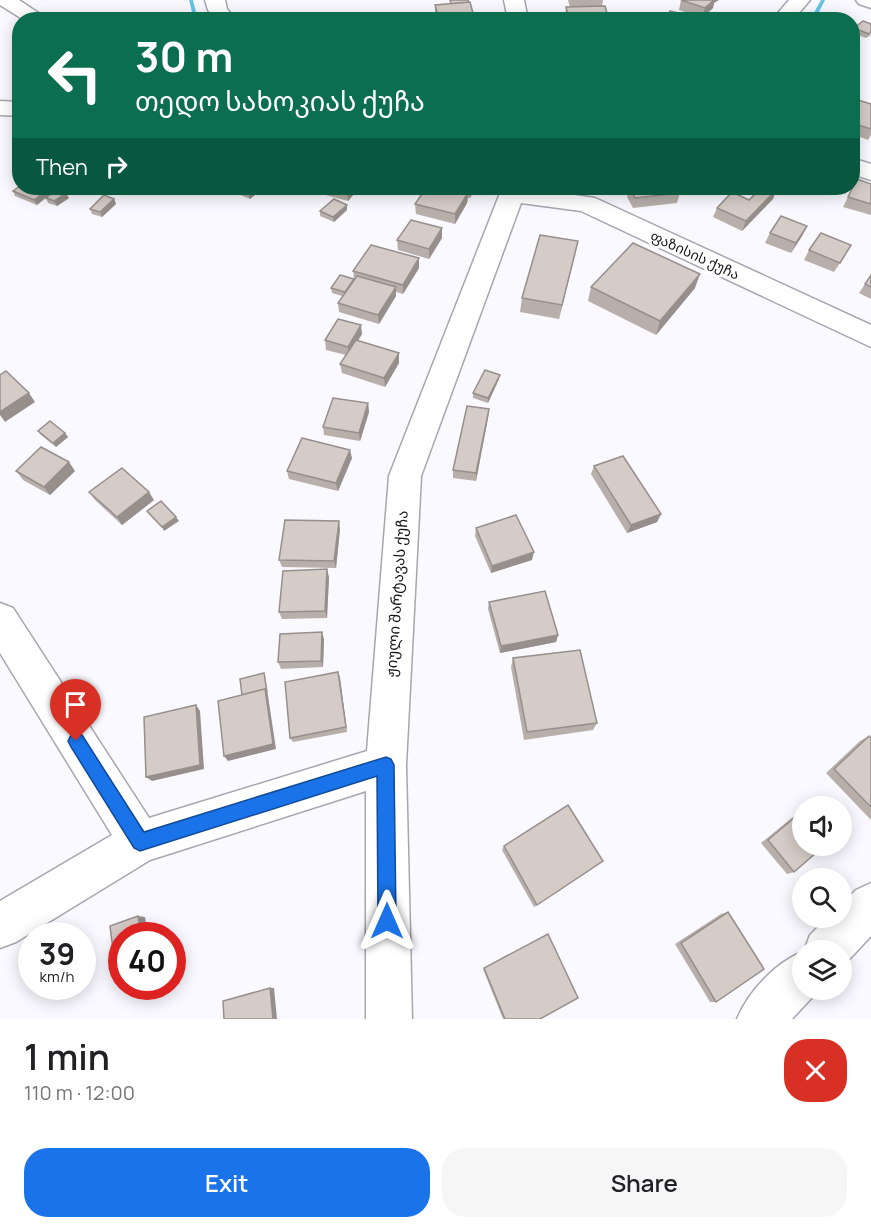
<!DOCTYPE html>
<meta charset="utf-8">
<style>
:root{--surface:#fff;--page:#f6f6f6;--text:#202124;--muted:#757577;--accent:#1a73e8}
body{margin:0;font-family:Manrope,"Noto Sans Georgian",sans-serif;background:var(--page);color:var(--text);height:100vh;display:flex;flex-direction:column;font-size:22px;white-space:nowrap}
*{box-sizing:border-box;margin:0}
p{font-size:20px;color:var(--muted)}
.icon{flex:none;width:33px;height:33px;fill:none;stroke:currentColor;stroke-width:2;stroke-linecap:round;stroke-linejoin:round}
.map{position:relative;height:1019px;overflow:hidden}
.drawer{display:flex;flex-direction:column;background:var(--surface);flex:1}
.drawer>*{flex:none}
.guide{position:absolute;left:12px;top:12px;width:848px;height:183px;border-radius:24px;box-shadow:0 3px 15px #0003;background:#0b6e4f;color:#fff;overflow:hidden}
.controls{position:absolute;left:792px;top:796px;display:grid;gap:12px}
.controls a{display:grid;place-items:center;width:60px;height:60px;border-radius:50%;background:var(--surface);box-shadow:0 3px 15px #0003;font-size:30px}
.speed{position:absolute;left:18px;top:922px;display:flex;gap:12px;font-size:30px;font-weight:700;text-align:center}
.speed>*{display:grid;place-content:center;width:78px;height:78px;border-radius:50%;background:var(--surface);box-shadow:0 3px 15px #0003;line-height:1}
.speed small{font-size:15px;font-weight:400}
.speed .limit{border:9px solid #d22;background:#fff;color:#111}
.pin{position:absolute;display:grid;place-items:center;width:51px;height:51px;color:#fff;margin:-62px -26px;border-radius:50% 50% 50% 0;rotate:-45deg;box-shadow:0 0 6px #0007}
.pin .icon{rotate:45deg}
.me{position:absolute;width:66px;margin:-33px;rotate:0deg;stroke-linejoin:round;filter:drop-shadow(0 0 4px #0008)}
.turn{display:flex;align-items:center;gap:21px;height:126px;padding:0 24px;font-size:27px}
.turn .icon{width:78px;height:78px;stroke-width:2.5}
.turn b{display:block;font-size:42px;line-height:51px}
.then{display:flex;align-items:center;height:57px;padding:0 24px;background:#0003;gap:12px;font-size:22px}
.round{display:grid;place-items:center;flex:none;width:63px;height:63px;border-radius:24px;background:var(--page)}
.summary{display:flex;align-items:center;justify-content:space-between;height:102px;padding:0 24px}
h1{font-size:36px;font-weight:600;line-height:45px}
.button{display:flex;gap:12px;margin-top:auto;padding:12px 24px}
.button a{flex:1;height:69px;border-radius:24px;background:var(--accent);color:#fff;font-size:24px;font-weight:600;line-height:69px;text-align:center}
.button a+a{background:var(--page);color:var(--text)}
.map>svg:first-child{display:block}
</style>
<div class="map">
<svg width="871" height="1019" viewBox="0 0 871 1019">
<rect width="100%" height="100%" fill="#faf9ff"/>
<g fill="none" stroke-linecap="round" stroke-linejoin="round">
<g fill="#67c5e6" fill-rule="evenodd">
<path d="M 189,0 L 193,0 L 196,12 L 202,20 L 197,20 L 192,12 Z"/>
<path d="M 821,0 L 825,0 L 815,20 L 810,20 Z"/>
</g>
<defs>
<g id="minor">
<path d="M 0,0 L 19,0 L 49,20 L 24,20 L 0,5 Z"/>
<path d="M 205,0 L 225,0 L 227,9 L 236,20 L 215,20 L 208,10 Z"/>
<path d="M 504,0 L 524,0 L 528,20 L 508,20 Z"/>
<path d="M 789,0 L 810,0 L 793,20 L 772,20 Z"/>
<path d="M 856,0 L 871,0 L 871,8 L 859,4 Z"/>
<path d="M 0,101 L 20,102 L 20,116 L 0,115 Z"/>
<path d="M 852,158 L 871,164 L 871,180 L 852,174 Z"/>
<path d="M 502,188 L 526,188 L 595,198 L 871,325 L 871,347 L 581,211 L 521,203 L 421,476 L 406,765 L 412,1019 L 366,1019 L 366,791 L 150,860 L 16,942 L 0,948 L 0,901 L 112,835 L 0,653 L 0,603 L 13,608 L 149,818 L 367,751 L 389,476 Z"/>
<path d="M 871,883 L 871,936 L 842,967 L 842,951 L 804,951 L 810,935 L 827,918 L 842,918 L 842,904 L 856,890 Z"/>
<path d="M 802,952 L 802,990 L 819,990 L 792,1019 L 737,1019 C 748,992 775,963 802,952 Z"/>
</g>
</defs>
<use href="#minor" stroke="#a7a5af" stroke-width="3"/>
<use href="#minor" fill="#fff" fill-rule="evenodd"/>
</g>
<g fill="#b8afab">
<path d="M 450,0 L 468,0 L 473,13 L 473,20 L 437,20 L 435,14 L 435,5 L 450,4 Z"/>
<path d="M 568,0 L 603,0 L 602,6 L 609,20 L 565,20 L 565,17 L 566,7 L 570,7 Z"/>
<path d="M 681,0 L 714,3 L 713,8 L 702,18 L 679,10 Z"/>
<path d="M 854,28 L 871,35 L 866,38 L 852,33 Z"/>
<path d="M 871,104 L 871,135 L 868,140 L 852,134 L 852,110 Z"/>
<path d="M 857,179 L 871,184 L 871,215 L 843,207 Z"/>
<path d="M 50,188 L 52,192 L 69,198 L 57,206 L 48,203 L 46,198 L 37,205 L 15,196 L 13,191 Z"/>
<path d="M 106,188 L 126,188 L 121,192 Z"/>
<path d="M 224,188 L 263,188 L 250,199 Z"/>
<path d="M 321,188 L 359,188 L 348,201 L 322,194 Z"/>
<path d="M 409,188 L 475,188 L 470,198 L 468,198 L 467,203 L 455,224 L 416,214 L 415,204 L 424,191 Z"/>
<path d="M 629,188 L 677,188 L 680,193 L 677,203 L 633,208 L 627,197 Z"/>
<path d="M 114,199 L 116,204 L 102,217 L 92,214 L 90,209 Z"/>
<path d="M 773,199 L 742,231 L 713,217 L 717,208 L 749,200 Z"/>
<path d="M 347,205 L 347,210 L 334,222 L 320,216 L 320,211 Z"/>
<path d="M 807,226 L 802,236 L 791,253 L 765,243 L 770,233 Z"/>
<path d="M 442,238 L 429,259 L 398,250 L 397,240 Z"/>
<path d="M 578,241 L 559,319 L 520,312 L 522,298 Z"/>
<path d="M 809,250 L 846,254 L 834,272 L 804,260 Z"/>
<path d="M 419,268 L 403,294 L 396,292 L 396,296 L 379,324 L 339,312 L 338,303 L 342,296 L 332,293 L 331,288 L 354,279 L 353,271 Z"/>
<path d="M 871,275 L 871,299 L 859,293 Z"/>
<path d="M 591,287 L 695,288 L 656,335 L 588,301 Z"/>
<path d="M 362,334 L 358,340 L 399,363 L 385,387 L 342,373 L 340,364 L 346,355 L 326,350 L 325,340 Z"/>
<path d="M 499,379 L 488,403 L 473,398 L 473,393 Z"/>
<path d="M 368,403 L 369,412 L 360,441 L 324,435 L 323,427 Z"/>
<path d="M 489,409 L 488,418 L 476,481 L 453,478 L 453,470 Z"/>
<path d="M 38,431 L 65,433 L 68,437 L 56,447 L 41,435 Z"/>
<path d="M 352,458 L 338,491 L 289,479 L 287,471 Z"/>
<path d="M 594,466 L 661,514 L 657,522 L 627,533 L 591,474 Z"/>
<path d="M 16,471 L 75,471 L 50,495 L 23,480 Z"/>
<path d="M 89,492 L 154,500 L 122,525 L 95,500 Z"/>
<path d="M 476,528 L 532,560 L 491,573 L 475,536 Z"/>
<path d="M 340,529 L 336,568 L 282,567 L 279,560 Z"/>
<path d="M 329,577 L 327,618 L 282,619 L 279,612 Z"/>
<path d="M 489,602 L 558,635 L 556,642 L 500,653 L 488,609 Z"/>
<path d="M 324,639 L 323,667 L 281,669 L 278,662 Z"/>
<path d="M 513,658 L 597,723 L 593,730 L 524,740 L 511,667 Z"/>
<path d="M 338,672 L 340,678 L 347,732 L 293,742 L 290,738 Z"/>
<path d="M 869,736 L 871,738 L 871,820 L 826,773 L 860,741 Z"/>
<path d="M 802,810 L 802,846 L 794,872 L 787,874 L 761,843 L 799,812 Z"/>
<path d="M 504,846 L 597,865 L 534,907 L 502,850 Z"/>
<path d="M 728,912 L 716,1002 L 710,1002 L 675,944 L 721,914 Z"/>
<path d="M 548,934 L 540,1019 L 503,1019 L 483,969 Z"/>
</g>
<g fill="#968f8b">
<path d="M 714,0 L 719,0 L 714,3 L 713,8 L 702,18 L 705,8 Z"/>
<path d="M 50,188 L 52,192 L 37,205 L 34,200 Z"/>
<path d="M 119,188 L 126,188 L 121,192 Z"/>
<path d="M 249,188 L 263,188 L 250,199 L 247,189 Z"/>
<path d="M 350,188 L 359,188 L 348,201 L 347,192 Z"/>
<path d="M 473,188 L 475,188 L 470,198 L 470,194 Z"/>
<path d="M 777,189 L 773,199 L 742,231 L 746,221 Z"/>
<path d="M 66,193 L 69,198 L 57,206 L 54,201 Z"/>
<path d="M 468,193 L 467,203 L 455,224 L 455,214 Z"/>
<path d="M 114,199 L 116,204 L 102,217 L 100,212 Z"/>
<path d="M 347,205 L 347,210 L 334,222 L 333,217 Z"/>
<path d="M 807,226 L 802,236 L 791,253 L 796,243 Z"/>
<path d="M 442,228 L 442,238 L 429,259 L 429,249 Z"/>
<path d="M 578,241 L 575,255 L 559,319 L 562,305 Z"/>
<path d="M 419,258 L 419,268 L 403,294 L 403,285 Z"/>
<path d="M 700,274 L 695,288 L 656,335 L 660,321 Z"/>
<path d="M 396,287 L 396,296 L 379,324 L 378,315 Z"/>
<path d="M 361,325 L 362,334 L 349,356 L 348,347 Z"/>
<path d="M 399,353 L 399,363 L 385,387 L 384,378 Z"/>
<path d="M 500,375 L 499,379 L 488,403 L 488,398 Z"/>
<path d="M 29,393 L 35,402 L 5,422 L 0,415 L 0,412 Z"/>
<path d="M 368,403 L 369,412 L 360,441 L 359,433 Z"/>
<path d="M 489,409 L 488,418 L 476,481 L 476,473 Z"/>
<path d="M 65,433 L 68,437 L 56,447 L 53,443 Z"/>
<path d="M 350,450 L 352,458 L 338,491 L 336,483 Z"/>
<path d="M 69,462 L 75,471 L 50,495 L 44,487 Z"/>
<path d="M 149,492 L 154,500 L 122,525 L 117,517 Z"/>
<path d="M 661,514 L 657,522 L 627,533 L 631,525 Z"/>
<path d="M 176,517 L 179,521 L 164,531 L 162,527 Z"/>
<path d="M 339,521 L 340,529 L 336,568 L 334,561 Z"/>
<path d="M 534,552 L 532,560 L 491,573 L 492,566 Z"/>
<path d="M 327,569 L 329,577 L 327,618 L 325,611 Z"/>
<path d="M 322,632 L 324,639 L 323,667 L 321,661 Z"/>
<path d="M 558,635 L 556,642 L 500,653 L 501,646 Z"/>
<path d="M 338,672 L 340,678 L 347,732 L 346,727 Z"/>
<path d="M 264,673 L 265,676 L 276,749 L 228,761 L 224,756 L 265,689 Z"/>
<path d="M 196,705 L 200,711 L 204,769 L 152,781 L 146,777 Z"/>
<path d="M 138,916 L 145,917 L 148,936 L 141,936 Z"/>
<path d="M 270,988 L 274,988 L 277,1019 L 273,1019 Z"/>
</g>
<g fill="#d6ccc7" stroke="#968f8b" stroke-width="1.5">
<path d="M 450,0 L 468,0 L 469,3 L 451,4 Z"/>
<path d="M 681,0 L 714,0 L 705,8 Z"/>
<path d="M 470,2 L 473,13 L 438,15 L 435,5 Z"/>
<path d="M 605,6 L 609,20 L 569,20 L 566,7 Z"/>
<path d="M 670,11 L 687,15 L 686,18 L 669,14 L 668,16 Z"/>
<path d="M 669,14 L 692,19 L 665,20 Z"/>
<path d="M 863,21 L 871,24 L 871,32 L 869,34 L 854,28 Z"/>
<path d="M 858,100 L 871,104 L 871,129 L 852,123 L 852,110 Z"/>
<path d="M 857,179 L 871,184 L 871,204 L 848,197 Z"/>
<path d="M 20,186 L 20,188 L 50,188 L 34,200 L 13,191 Z"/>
<path d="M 333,188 L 350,188 L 347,192 Z"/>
<path d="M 426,188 L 445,188 L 468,193 L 455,214 L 415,204 Z"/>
<path d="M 445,188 L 473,188 L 470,194 Z"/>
<path d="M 630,188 L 677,188 L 680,193 L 635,198 Z"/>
<path d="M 761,188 L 774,188 L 777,189 L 746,221 L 717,208 L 732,192 L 749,200 Z"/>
<path d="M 57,189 L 66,193 L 54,201 L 46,198 Z"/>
<path d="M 104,195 L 114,199 L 100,212 L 90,209 Z"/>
<path d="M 334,199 L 347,205 L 333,217 L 320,211 Z"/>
<path d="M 781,216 L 807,226 L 796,243 L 770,233 Z"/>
<path d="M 411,220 L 442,228 L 429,249 L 397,240 Z"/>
<path d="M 821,233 L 851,245 L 840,263 L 809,250 Z"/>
<path d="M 540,235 L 578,241 L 562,305 L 522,298 Z"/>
<path d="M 633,243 L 700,274 L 660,321 L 591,287 Z"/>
<path d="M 371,245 L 419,258 L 403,285 L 353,271 Z"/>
<path d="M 340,275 L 354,279 L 345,292 L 331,288 Z"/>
<path d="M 871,275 L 871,287 L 865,284 Z"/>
<path d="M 357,276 L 396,287 L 378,315 L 338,303 Z"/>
<path d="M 338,319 L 361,325 L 348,347 L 325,340 Z"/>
<path d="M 356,340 L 399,353 L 384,378 L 340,364 Z"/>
<path d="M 485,370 L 500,375 L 488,398 L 473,393 Z"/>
<path d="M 6,371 L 29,393 L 0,412 L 0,375 Z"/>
<path d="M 333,398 L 368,403 L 359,433 L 323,427 Z"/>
<path d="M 467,406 L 489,409 L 476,473 L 453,470 Z"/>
<path d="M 50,421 L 65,433 L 53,443 L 38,431 Z"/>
<path d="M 302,438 L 350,450 L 336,483 L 287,471 Z"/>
<path d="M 41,447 L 69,462 L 44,487 L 16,471 Z"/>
<path d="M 623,456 L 661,514 L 631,525 L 594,466 Z"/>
<path d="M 122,468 L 149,492 L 117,517 L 89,492 Z"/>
<path d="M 161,501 L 176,517 L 162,527 L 147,511 Z"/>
<path d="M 516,515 L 534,552 L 492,566 L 476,528 Z"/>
<path d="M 285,520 L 339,521 L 334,561 L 279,560 Z"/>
<path d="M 327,569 L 325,611 L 279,612 L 283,571 Z"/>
<path d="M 545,591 L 558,635 L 501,646 L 489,602 Z"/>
<path d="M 322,632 L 321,661 L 278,662 L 280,634 Z"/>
<path d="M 580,650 L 597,723 L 527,732 L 513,658 Z"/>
<path d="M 338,672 L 346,727 L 290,738 L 285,682 Z"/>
<path d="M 264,673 L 267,692 L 265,689 L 242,695 L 240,679 Z"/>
<path d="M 265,689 L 273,744 L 224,756 L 218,701 Z"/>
<path d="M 196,705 L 200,765 L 146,777 L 144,717 Z"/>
<path d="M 869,736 L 871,738 L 871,807 L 834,769 Z"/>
<path d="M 568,805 L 603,861 L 537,905 L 504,846 Z"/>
<path d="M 802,811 L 802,846 L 824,846 L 794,872 L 768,840 Z"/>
<path d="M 728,912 L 764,969 L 716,1002 L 681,943 Z"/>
<path d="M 138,916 L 141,936 L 122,936 L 122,979 L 117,981 L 110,926 Z"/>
<path d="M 548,934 L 578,998 L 540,1019 L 505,1019 L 484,968 Z"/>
<path d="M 270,988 L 273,1019 L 224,1019 L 223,1001 Z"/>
</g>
<path fill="#1a73e8" stroke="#114b97" stroke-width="1.5" d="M 76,733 L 82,735 L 144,832 L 386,757 L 391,759 L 394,765 L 396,921 L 393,927 L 387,930 L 380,927 L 378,921 L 377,776 L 140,851 L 134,848 L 71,747 L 68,741 L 71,735 Z"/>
<g text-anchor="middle" stroke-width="6" stroke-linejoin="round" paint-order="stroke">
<g font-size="14" fill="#161619" stroke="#fff">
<text transform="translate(695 255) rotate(25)" y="5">ფაზისის ქუჩა</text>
</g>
<g font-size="15" fill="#161619" stroke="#fff">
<text transform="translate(397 594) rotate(-86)" y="5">ჟიული შარტავას ქუჩა</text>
</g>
</g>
</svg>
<div class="controls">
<a><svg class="icon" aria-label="sound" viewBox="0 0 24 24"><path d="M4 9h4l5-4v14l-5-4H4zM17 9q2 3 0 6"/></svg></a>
<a><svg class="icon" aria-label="search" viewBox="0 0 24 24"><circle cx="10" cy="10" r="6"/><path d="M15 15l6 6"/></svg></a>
<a><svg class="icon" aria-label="layers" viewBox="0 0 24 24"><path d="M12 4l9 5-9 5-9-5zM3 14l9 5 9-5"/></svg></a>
</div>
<div class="speed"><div>39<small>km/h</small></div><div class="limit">40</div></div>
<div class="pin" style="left:76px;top:741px;background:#d93025"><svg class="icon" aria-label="arrive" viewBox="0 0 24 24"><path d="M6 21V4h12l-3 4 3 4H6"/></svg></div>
<svg class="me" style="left:387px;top:921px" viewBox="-20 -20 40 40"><path d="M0-17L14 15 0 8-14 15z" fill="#1a73e8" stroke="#fff" stroke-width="4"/></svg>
<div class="guide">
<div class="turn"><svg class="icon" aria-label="left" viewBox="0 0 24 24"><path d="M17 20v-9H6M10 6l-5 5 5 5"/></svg><div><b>30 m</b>თედო სახოკიას ქუჩა</div></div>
<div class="then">Then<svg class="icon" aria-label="right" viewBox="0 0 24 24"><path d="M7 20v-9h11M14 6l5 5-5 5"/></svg></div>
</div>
</div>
<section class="drawer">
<div class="summary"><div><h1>1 min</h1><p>110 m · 12:00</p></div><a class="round" style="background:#d93025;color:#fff"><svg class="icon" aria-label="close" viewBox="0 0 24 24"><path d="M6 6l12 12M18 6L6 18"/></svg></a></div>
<div class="button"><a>Exit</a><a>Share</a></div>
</section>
